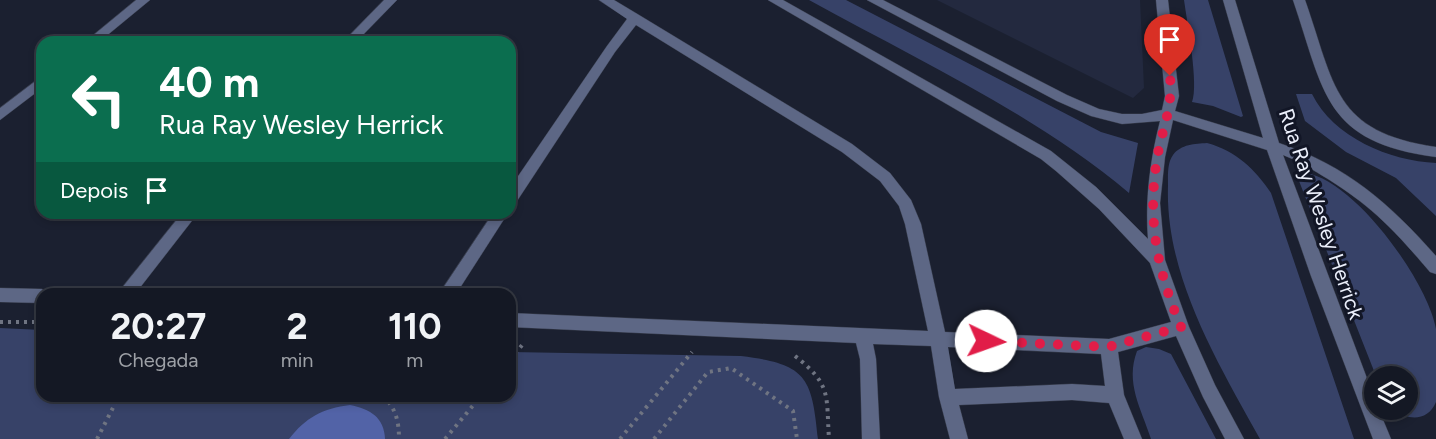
<!DOCTYPE html>
<html lang="pt">
<style>
:root{--surface:#141824;--page:#212531;--text:#f1f3f6;--muted:#9da0a6;--line:#333741}
body{margin:0;font-family:Figtree,sans-serif;background:var(--page);color:var(--text);height:100vh;display:flex;flex-direction:column;font-size:22px;white-space:nowrap}
*{box-sizing:border-box;margin:0}
p{font-size:20px;color:var(--muted)}
.icon{flex:none;width:33px;height:33px;fill:none;stroke:currentColor;stroke-width:2;stroke-linecap:round;stroke-linejoin:round}
.map{position:relative;flex:1;overflow:hidden}
.sheet{position:absolute;left:36px;top:288px;width:480px;height:114px;display:flex;flex-direction:column;background:var(--surface);border-radius:18px;box-shadow:0 3px 9px #0003,0 0 0 2px var(--line)}
.sheet>*{flex:none}
.top-card{position:absolute;left:36px;top:36px;width:480px;height:183px;border-radius:18px;box-shadow:0 3px 9px #0003,0 0 0 2px var(--line);background:#0b6e4f;color:#fff;overflow:hidden}
.buttons{position:absolute;left:1364px;top:366px;display:grid;gap:12px}
.buttons a{display:grid;place-items:center;width:54px;height:54px;border-radius:50%;background:var(--surface);box-shadow:0 3px 9px #0003,0 0 0 2px var(--line);font-size:30px}
.pin{position:absolute;display:grid;place-items:center;width:51px;height:51px;color:#fff;margin:-62px -26px;border-radius:50% 50% 50% 0;rotate:-45deg;box-shadow:0 0 6px #0007}
.pin .icon{rotate:45deg}
.me{position:absolute;width:66px;margin:-33px;rotate:93deg;stroke-linejoin:round;filter:drop-shadow(0 0 4px #0008)}
.turn{display:flex;align-items:center;gap:21px;height:126px;padding:0 24px;font-size:27px}
.turn .icon{width:78px;height:78px;stroke-width:2.5}
.turn b{display:block;font-size:42px;line-height:51px}
.then{display:flex;align-items:center;height:57px;padding:0 24px;background:#0003;gap:12px;font-size:22px}
.eta{display:flex;justify-content:space-evenly;align-items:center;height:102px;text-align:center}
.eta b{font-size:36px;font-weight:700;line-height:42px}
.map>svg:first-child{display:block}
</style>
<div class="map">
<svg width="1436" height="439" viewBox="0 0 1436 439">
<rect width="100%" height="100%" fill="#1b2030"/>
<path fill="#23293f" d="M 937,0 L 1140,0 L 1144,88 L 1133,98 Z"/>
<g fill="#374268">
<path d="M 809,0 L 846,0 L 1101,132 L 1138,143 L 1129,193 C 1035,114 916,59 809,0 Z"/>
<path d="M 1184,0 L 1208,0 L 1243,116 L 1241,117 L 1213,106 L 1192,102 C 1199,85 1187,22 1184,0 Z"/>
<path d="M 1296,94 L 1312,94 C 1333,137 1390,161 1436,163 L 1436,216 L 1396,178 L 1346,152 L 1305,121 Z"/>
<path d="M 1207,143 C 1236,151 1255,169 1271,193 L 1354,439 L 1260,439 C 1218,363 1165,276 1168,186 C 1168,176 1167,163 1173,155 C 1181,144 1195,144 1207,143 Z"/>
<path d="M 1305,173 C 1354,179 1428,282 1436,329 C 1436,352 1436,379 1436,402 C 1428,421 1409,421 1394,410 L 1407,410 L 1407,376 L 1376,376 L 1299,181 L 1300,177 Z"/>
<path d="M 0,328 L 42,330 L 42,396 L 510,396 L 510,352 L 741,356 C 806,364 812,376 818,439 L 0,439 Z"/>
<path d="M 1146,347 L 1159,349 L 1171,354 L 1216,439 L 1151,439 C 1141,408 1125,383 1137,351 Z"/>
</g>
<path fill="#5263a7" d="M 350,405 C 370,409 384,417 385,439 L 289,439 C 305,418 323,408 350,405 Z"/>
<g fill="none" stroke-linecap="round" stroke-linejoin="round">
<defs>
<g id="minor">
<path d="M 136,0 L 150,0 L 99,42 L 85,42 Z"/>
<path d="M 384,0 L 397,0 L 356,42 L 343,42 Z"/>
<path d="M 599,0 L 614,0 L 639,15 L 852,144 L 890,173 L 911,200 L 921,224 L 945,332 L 1109,339 L 1171,322 L 1150,263 L 1099,209 L 1056,171 L 1041,159 L 768,0 L 783,0 L 1051,151 L 1096,187 L 1148,239 C 1145,198 1150,161 1160,121 L 1122,124 L 1091,116 L 1057,101 L 867,0 L 883,0 L 1067,95 L 1099,109 L 1122,114 L 1142,114 L 1162,110 L 1165,96 L 1156,0 L 1168,0 L 1179,96 L 1175,111 L 1263,138 L 1223,0 L 1235,0 L 1279,143 C 1347,166 1389,203 1436,256 L 1436,274 L 1430,272 C 1395,231 1374,208 1328,179 C 1313,170 1299,161 1283,155 L 1374,397 L 1374,410 L 1379,410 L 1391,439 L 1373,439 L 1311,276 L 1267,150 L 1173,120 L 1165,157 L 1160,203 L 1165,260 L 1189,327 L 1215,385 L 1244,439 L 1225,439 L 1203,397 L 1176,336 L 1118,352 L 1124,395 L 1142,439 L 1124,439 L 1109,403 L 1072,400 L 959,405 L 968,439 L 950,439 L 939,397 L 931,346 L 873,344 L 876,359 L 880,439 L 862,439 L 860,359 L 856,343 L 510,327 L 510,313 L 928,331 L 905,224 L 899,206 L 880,181 L 842,152 L 636,25 L 615,52 L 515,204 L 510,206 L 510,188 L 607,46 L 627,19 ZM 948,347 L 1101,354 L 1105,386 L 1072,384 L 955,389 Z"/>
<path d="M 1293,0 L 1305,0 C 1335,85 1333,132 1436,147 L 1436,157 C 1324,142 1325,94 1293,0 Z"/>
<path d="M 42,76 L 42,88 L 0,120 L 0,108 Z"/>
<path d="M 182,213 L 198,213 L 135,294 L 117,294 Z"/>
<path d="M 493,213 L 508,213 L 456,294 L 439,294 Z"/>
<path d="M 0,288 L 42,289 L 49,294 L 42,294 L 42,303 L 0,302 Z"/>
</g>
</defs>
<use href="#minor" stroke="#383d4c" stroke-width="1"/>
<g stroke="#6f7482" stroke-width="4" stroke-dasharray="3 5" stroke-linecap="butt">
<path d="M 0,322 L 42,322"/>
<path d="M 795,356 C 832,385 826,395 829,439"/>
<path d="M 510,360 L 523,344"/>
<path d="M 383,396 C 396,408 399,422 399,439"/>
<path d="M 97,439 L 119,396"/>
<path d="M 445,439 L 481,396"/>
<path d="M 620,439 L 692,352"/>
<path d="M 654,439 L 708,372 L 731,368 L 793,411 L 797,439"/>
</g>
<use href="#minor" fill="#5d6785" fill-rule="evenodd"/>
</g>
<g fill="none" stroke-linecap="round" stroke-linejoin="round">
<path stroke="#e11d48" stroke-width="10" stroke-dasharray="0 18" d="M 986,341 L 1108,347 L 1181,327 C 1157,270 1147,220 1157,159 C 1162,128 1173,109 1170,76"/>
</g>
<g text-anchor="middle" stroke-width="6" stroke-linejoin="round" paint-order="stroke">
<g font-size="21" fill="#ebeffb" stroke="#121626">
<text transform="translate(1321 214) rotate(71)" y="7">Rua Ray Wesley Herrick</text>
</g>
</g>
</svg>
<div class="buttons">
<a><svg class="icon" aria-label="layers" viewBox="0 0 24 24"><path d="M12 4l9 5-9 5-9-5zM3 14l9 5 9-5"/></svg></a>
</div>
<div class="pin" style="left:1170px;top:76px;background:#d93025"><svg class="icon" aria-label="arrive" viewBox="0 0 24 24"><path d="M6 21V4h12l-3 4 3 4H6"/></svg></div>
<svg class="me" style="left:986px;top:341px" viewBox="-20 -20 40 40"><circle r="19" fill="#fff"/><path d="M0-13L10 11 0 6-10 11z" fill="#e11d48"/></svg>
<div class="top-card">
<div class="turn"><svg class="icon" aria-label="left" viewBox="0 0 24 24"><path d="M17 20v-9H6M10 6l-5 5 5 5"/></svg><div><b>40 m</b>Rua Ray Wesley Herrick</div></div>
<div class="then">Depois<svg class="icon" aria-label="arrive" viewBox="0 0 24 24"><path d="M6 21V4h12l-3 4 3 4H6"/></svg></div>
</div>
<section class="sheet">
<div class="eta">
<div><b>20:27</b><p>Chegada</p></div>
<div><b>2</b><p>min</p></div>
<div><b>110</b><p>m</p></div>
</div>
</section>
</div>
